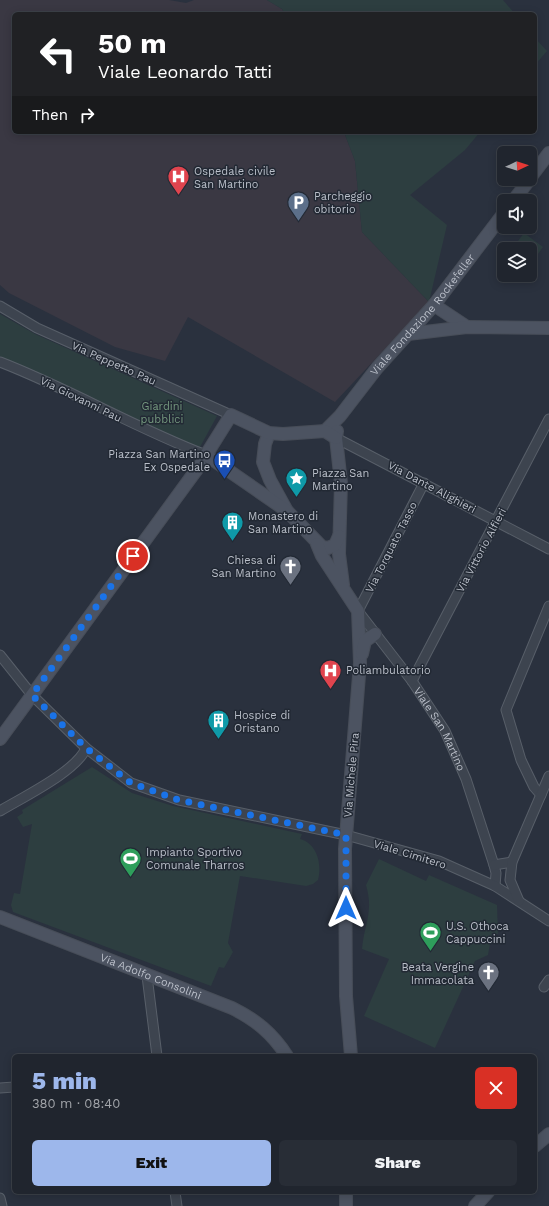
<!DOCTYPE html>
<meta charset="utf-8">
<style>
:root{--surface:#20252e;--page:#282d36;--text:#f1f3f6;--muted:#a2a5aa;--line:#3d424a;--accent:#9db7eb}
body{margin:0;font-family:"Work Sans",sans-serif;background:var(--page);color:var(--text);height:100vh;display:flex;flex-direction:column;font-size:15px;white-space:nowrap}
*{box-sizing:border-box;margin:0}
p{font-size:13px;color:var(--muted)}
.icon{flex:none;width:22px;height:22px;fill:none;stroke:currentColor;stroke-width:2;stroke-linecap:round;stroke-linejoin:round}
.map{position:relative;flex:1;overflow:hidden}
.panel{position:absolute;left:12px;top:1054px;width:525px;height:140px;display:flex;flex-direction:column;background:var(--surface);border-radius:6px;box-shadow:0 2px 10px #0003,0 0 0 1px var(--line)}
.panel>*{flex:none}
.top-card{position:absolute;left:12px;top:12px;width:525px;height:122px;border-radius:6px;box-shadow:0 2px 10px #0003,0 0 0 1px var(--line);background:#202124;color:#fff;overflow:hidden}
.needle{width:26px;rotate:86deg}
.tools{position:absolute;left:497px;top:146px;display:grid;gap:8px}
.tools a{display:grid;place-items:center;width:40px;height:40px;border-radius:6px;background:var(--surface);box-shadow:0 2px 10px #0003,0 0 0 1px var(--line);font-size:20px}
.pin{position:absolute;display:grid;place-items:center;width:34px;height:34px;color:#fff;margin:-17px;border:2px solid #fff;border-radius:50%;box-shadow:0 1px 4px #0007}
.me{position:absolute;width:44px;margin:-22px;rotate:0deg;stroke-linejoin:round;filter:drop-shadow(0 0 3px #0008)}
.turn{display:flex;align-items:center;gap:14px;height:84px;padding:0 20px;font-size:18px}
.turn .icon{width:52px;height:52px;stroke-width:2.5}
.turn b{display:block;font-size:28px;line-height:34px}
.then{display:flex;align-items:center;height:38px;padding:0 20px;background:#0003;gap:8px;font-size:15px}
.round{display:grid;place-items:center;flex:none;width:42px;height:42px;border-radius:6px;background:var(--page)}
.overview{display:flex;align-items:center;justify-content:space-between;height:68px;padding:0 20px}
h1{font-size:24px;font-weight:800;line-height:30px;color:var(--accent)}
.action{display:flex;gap:8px;margin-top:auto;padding:8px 20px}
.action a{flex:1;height:46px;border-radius:6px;background:var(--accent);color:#111;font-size:16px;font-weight:800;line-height:46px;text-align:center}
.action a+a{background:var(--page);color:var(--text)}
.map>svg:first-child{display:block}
</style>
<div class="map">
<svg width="549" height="1206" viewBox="0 0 549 1206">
<rect width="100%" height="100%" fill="#2a313e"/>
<path fill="#3a3843" d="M 0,0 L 169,0 L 186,3 L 194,0 L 267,0 L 282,9 L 285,14 L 14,14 L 14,132 L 344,132 L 355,161 L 362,232 L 429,302 L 335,402 L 188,317 L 165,361 L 115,347 L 9,293 L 0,285 Z"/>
<g fill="#2d3e40">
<path d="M 267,0 L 503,0 L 515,14 L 285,14 L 282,9 Z"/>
<path d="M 535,38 L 547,51 L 535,65 Z"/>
<path d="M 344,132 L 480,132 L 465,150 L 410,195 L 447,225 L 429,302 L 362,232 L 355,161 Z"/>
<path d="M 524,233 L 543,247 L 530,265 L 530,249 L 512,249 Z"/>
<path d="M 0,314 L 35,334 L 217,416 L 200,447 L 154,430 L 77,391 L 0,357 Z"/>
<path d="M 92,767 L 132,793 L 173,806 L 302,834 L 300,839 C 318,844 322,865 318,880 L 313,884 L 306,886 L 240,876 L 228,943 L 233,952 L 224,968 L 219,967 L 211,986 L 13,912 L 11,905 L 14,893 L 20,894 L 32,824 L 23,827 L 17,817 L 23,813 L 22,810 Z"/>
<path d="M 379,859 L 426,881 L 429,875 L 497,905 L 498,934 L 492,933 L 488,955 L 475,961 L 435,1048 L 364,1016 L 389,959 L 362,949 C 364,924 374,912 366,885 Z"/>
</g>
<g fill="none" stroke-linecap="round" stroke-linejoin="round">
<defs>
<g id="street">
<path d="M 0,306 L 37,328 L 231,415"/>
<path d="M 0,362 C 70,389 135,428 206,455 L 203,461"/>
<path d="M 336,438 L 549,549"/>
<path id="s1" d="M 424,483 L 358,611 L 412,681 L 445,731 L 466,779 L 494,865 L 496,873 L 495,886"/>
<path d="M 0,655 L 32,695 L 86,748 L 131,783 L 179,800 L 346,835 L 439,861 L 495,886 L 549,921"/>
<path d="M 412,681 L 549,419"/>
<path d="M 541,795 L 534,787 L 521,760 L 506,710 L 549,606"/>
<path d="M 0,811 C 23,797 77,771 86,748"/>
<path d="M 494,865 L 512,862"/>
<path d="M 519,901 L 510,880 L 512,862 L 549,776"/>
<path d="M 147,976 L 157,1056"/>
<path d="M 544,987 L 549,980"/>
<path d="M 0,1088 L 14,1087"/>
<path d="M 175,1192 L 177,1206"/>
<path d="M 0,1198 L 2,1206"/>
</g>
<g id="secondary">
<path d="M 530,178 L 549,153"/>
<path d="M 513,201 L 530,179"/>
<path d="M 434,305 L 467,327"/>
<path d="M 408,334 L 467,327 L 549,328"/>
<path id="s2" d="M 325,431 L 340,416 L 377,368 L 434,305 L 504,213"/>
<path d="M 337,431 L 336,438 L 341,483 L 339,554 L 343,585"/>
<path d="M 269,433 L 265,444 L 263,462 L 270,480 L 287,511 L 322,547 L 328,548 L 335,545 L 339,536"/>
<path d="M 287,511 L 206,455 L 231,415 L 269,433 L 283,434 L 325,431 L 336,438"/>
<path d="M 317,544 L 322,556 L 358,611 L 360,663 L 345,849 L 346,996 L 351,1056"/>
<path d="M 362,654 L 365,641 L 375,634"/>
<path d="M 0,739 L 200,465"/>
<path id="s3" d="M 0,917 L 232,1008 C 256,1020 272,1033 287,1056"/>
<path d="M 535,1146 L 549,1134"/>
<path d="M 346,1192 L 346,1206"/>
<path d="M 475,1206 L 488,1192"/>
</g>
</defs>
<use href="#street" stroke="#585f69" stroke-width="11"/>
<use href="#secondary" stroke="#474d58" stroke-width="14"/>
<use href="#street" stroke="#3d444f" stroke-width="9"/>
<use href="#secondary" stroke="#4c5361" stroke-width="12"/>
</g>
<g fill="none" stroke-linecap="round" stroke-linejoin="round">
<path stroke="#1a73e8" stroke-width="7" stroke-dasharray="0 12.6" d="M 133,556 L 32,695 L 86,748 L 131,783 L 179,800 L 346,835 L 346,908"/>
</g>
<defs>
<symbol id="hospital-pin" viewBox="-11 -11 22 30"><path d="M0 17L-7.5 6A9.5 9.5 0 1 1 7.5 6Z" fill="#e0444e" stroke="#222934"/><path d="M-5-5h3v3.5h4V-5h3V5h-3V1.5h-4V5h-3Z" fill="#fff"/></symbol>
<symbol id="parking-pin" viewBox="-11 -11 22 30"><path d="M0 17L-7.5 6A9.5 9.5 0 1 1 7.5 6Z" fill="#5c6f8a" stroke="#222934"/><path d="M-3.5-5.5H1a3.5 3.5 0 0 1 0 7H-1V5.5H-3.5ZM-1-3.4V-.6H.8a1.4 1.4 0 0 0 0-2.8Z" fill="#fff"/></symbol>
<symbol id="bus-pin" viewBox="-11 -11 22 30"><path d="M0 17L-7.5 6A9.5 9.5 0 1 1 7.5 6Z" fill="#1a4fb4" stroke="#222934"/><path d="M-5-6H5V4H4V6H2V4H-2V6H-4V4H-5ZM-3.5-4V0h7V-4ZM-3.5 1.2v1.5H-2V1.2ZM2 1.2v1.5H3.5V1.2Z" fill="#fff"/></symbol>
<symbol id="sight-pin" viewBox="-11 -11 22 30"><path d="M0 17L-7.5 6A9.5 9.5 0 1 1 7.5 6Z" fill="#0f9aa8" stroke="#222934"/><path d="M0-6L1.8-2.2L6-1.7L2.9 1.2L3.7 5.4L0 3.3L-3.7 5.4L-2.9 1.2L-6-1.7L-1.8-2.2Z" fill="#fff"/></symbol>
<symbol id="building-pin" viewBox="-11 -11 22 30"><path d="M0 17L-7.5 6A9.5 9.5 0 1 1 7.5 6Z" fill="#0f9aa8" stroke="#222934"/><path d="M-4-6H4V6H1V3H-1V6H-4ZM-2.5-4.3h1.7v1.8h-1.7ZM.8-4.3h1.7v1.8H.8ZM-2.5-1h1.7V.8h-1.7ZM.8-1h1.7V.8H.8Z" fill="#fff"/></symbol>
<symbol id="church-pin" viewBox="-11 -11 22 30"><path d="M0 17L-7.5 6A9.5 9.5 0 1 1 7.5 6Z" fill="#6b7280" stroke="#222934"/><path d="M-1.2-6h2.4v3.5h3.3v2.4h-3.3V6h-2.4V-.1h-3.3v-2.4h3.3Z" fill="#fff"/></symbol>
<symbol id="stadium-pin" viewBox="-11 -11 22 30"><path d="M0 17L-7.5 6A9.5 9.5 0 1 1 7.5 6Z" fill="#2e9e5b" stroke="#222934"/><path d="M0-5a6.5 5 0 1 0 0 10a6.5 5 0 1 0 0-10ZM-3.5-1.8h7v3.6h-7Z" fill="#fff"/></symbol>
</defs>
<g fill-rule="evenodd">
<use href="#hospital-pin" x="166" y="164" width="25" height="34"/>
<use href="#parking-pin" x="286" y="190" width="25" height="34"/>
<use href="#bus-pin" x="212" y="448" width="25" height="34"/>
<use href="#sight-pin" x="284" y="466" width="25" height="34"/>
<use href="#building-pin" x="220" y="510" width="25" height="34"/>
<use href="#church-pin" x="278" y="554" width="25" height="34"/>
<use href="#hospital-pin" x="318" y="658" width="25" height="34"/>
<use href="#building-pin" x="206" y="708" width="25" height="34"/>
<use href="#stadium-pin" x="118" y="846" width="25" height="34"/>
<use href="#stadium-pin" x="418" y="920" width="25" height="34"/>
<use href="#church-pin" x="476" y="960" width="25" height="34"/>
</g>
<g text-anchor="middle" stroke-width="3" stroke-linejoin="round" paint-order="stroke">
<g font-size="11" fill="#babfc9" stroke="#222934" text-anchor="start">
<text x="194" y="175">Ospedale civile<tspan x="194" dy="13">San Martino</tspan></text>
<text x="314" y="200">Parcheggio<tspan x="314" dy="13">obitorio</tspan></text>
<text x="210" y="458" text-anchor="end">Piazza San Martino<tspan x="210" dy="13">Ex Ospedale</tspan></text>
<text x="312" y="477">Piazza San<tspan x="312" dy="13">Martino</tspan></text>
<text x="248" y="520">Monastero di<tspan x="248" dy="13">San Martino</tspan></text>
<text x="276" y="564" text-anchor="end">Chiesa di<tspan x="276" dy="13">San Martino</tspan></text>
<text x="346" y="674">Poliambulatorio</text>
<text x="234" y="719">Hospice di<tspan x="234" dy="13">Oristano</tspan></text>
<text x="146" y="856">Impianto Sportivo<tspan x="146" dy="13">Comunale Tharros</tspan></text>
<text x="446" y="930">U.S. Othoca<tspan x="446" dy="13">Cappuccini</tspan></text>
<text x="474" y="971" text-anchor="end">Beata Vergine<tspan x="474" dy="13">Immacolata</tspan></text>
</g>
<g font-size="11" fill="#babfc9" stroke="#222934">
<text dy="4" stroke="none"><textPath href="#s2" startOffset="152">Viale Fondazione Rockefeller</textPath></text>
<text transform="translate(114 363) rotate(24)" y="4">Via Peppetto Pau</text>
<text transform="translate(81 399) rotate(26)" y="4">Via Giovanni Pau</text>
<text transform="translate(432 487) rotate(28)" y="4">Via Dante Alighieri</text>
<text transform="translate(391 547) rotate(-63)" y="4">Via Torquato Tasso</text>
<text transform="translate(481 550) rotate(-62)" y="4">Via Vittorio Alfieri</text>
<text dy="4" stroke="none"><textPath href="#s1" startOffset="288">Viale San Martino</textPath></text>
<text transform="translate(351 775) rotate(-85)" y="4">Via Michele Pira</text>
<text transform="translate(410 854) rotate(17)" y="4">Viale Cimitero</text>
<text dy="4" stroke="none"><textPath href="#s3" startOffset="162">Via Adolfo Consolini</textPath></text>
</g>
<g font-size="11" fill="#74977e" stroke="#222934">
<text x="162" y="410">Giardini<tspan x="162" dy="13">pubblici</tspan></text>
</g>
</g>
</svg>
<div class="tools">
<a><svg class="needle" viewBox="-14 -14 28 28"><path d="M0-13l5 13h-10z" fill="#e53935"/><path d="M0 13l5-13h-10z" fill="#a2a5aa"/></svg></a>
<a><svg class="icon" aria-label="sound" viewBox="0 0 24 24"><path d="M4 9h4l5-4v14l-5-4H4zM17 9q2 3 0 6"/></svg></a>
<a><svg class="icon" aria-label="layers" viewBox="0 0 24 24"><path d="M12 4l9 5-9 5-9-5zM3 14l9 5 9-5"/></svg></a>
</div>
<div class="pin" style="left:133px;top:556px;background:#d93025"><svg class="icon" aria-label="arrive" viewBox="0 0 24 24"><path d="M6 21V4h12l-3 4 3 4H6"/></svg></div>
<svg class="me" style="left:346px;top:908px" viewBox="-20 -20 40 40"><path d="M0-17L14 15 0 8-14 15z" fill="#1a73e8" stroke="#fff" stroke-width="4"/></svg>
<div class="top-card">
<div class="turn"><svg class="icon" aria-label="left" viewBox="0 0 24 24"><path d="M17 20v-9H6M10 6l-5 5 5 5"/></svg><div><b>50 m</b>Viale Leonardo Tatti</div></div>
<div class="then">Then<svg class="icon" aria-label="right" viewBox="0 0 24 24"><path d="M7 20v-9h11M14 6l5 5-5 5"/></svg></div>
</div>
<section class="panel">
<div class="overview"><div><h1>5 min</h1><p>380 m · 08:40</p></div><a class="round" style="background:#d93025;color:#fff"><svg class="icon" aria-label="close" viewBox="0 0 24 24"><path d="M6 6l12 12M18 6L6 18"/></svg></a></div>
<div class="action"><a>Exit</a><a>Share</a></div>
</section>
</div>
